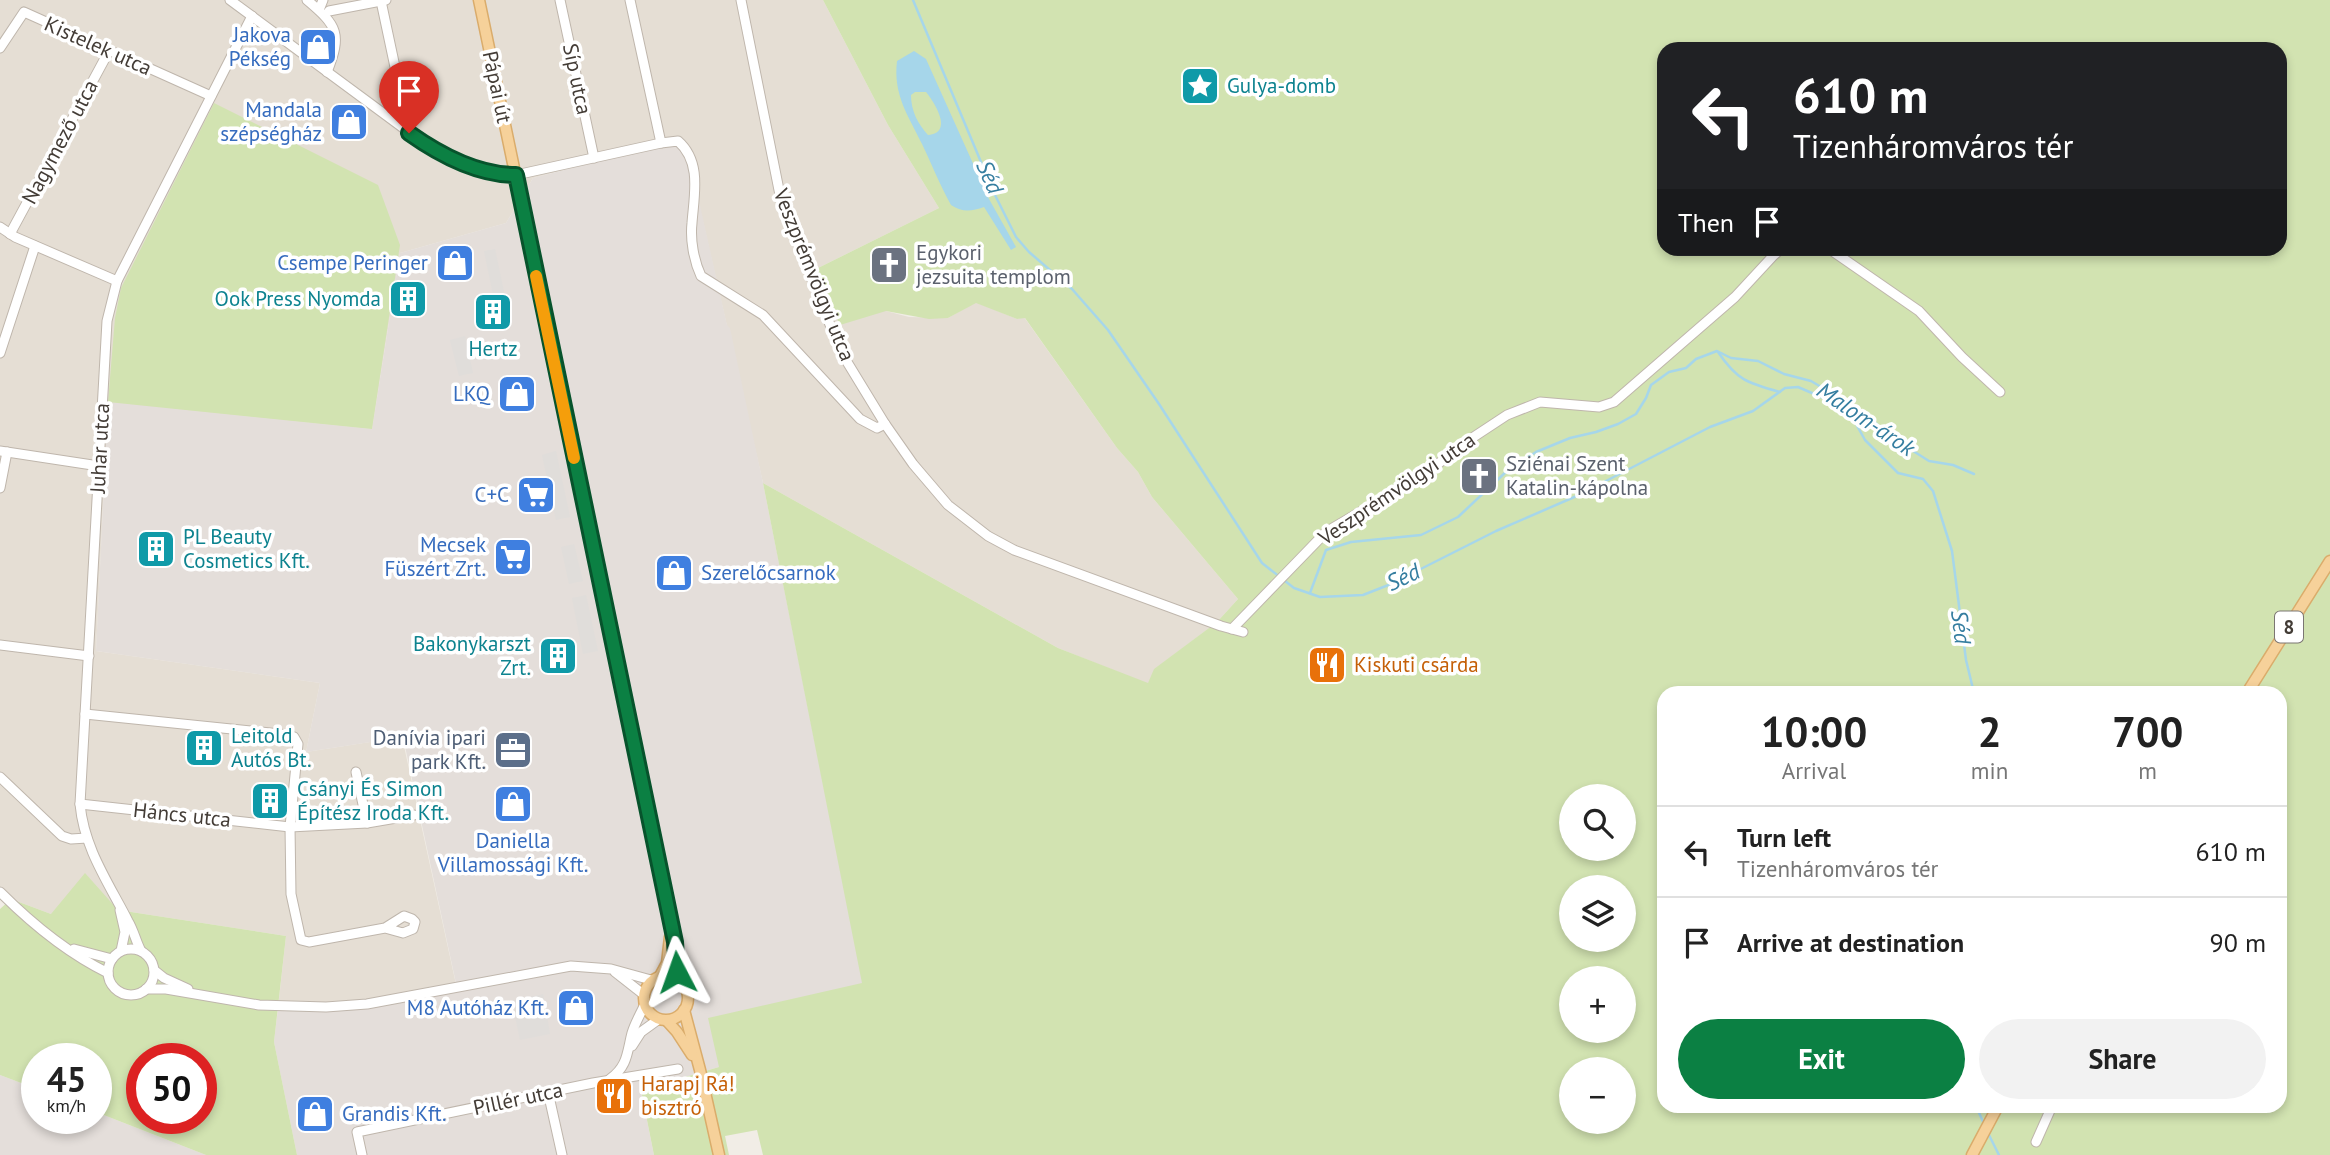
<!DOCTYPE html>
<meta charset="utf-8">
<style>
:root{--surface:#fff;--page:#f2f2f2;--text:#222;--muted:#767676;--line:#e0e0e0;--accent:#0b8043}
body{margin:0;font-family:"PT Sans",sans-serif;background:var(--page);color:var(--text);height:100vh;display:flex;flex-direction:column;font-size:26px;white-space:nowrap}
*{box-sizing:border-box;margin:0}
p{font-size:23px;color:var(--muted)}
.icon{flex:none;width:38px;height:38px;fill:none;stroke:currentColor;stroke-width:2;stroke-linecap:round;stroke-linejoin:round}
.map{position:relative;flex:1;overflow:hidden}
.side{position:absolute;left:1657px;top:686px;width:630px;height:427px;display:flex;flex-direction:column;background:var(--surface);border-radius:21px;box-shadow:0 4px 10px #0003}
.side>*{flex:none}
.top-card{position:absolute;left:1657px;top:42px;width:630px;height:214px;border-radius:21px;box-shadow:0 4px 10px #0003;background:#202124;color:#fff;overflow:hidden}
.tools{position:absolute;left:1559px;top:784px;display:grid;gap:14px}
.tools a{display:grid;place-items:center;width:77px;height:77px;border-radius:50%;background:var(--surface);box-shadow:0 4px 10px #0003;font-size:35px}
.speed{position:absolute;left:21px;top:1043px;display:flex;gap:14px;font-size:35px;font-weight:700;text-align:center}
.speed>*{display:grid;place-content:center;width:91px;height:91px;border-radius:50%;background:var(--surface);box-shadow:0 4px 10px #0003;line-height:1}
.speed small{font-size:18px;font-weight:400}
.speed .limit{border:10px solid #d22;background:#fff;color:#111}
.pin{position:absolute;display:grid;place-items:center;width:60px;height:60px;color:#fff;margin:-72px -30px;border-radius:50% 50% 50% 0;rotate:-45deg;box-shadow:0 0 7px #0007}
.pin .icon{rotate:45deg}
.me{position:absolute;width:77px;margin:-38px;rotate:356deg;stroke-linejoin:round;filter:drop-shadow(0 0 5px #0008)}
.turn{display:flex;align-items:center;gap:24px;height:147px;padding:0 21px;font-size:32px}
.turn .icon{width:91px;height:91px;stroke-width:2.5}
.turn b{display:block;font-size:49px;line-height:60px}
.then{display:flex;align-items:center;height:66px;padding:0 21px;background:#0003;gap:14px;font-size:26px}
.eta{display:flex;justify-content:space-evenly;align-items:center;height:119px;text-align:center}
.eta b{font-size:42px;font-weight:700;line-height:49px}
.cta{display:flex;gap:14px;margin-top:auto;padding:14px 21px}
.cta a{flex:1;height:80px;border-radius:42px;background:var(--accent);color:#fff;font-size:28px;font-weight:700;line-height:80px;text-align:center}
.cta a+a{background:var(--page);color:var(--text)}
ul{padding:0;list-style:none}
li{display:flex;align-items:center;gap:21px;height:91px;padding:0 21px;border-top:2px solid var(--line)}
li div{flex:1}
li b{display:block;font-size:26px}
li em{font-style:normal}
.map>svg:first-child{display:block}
</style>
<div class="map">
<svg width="2330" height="1155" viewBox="0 0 2330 1155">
<rect width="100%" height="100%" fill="#f1ede6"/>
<path fill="#e5ded4" d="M 0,0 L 823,0 L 888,125 L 939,208 L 814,270 L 886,311 L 909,317 L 948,318 L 976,302 L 1017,319 L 1024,317 L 1117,448 L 1138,472 L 1152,497 L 1238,599 L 1217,622 L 1155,669 L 1148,684 L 1058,648 L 763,483 L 684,139 L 533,178 L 506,223 L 400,253 L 372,429 L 108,403 L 96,651 L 320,683 L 306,752 L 402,737 L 457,989 L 367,1005 L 278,1008 L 286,936 L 118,910 L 51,914 L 11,899 L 0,888 Z"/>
<g fill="#e4deda">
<path d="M 685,139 L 727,325 L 730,328 L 763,483 L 863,983 L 719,1067 L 641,1090 L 654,1155 L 297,1155 L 274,1042 L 278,1008 L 326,1007 L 457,988 L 403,737 L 306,752 L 320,683 L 96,651 L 108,402 L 372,429 L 400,253 L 506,223 L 533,178 Z"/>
<path d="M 0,1075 L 37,1089 L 37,1118 L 96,1118 L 96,1112 L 206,1155 L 0,1155 Z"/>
</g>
<g fill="#d2e3b1" fill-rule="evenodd">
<path d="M 823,0 L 2330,0 L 2330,1155 L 763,1155 L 757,1130 L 725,1136 L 729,1155 L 654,1155 L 641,1090 L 719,1067 L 708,1018 L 862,983 L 763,483 L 1058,648 L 1148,683 L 1154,669 L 1217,622 L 1238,599 L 1152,497 L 1138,472 L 1117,448 L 1025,318 L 1017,319 L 976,303 L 948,318 L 929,319 L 886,311 L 840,325 L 814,270 L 939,208 L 888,125 ZM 1664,49 L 2280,49 L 2280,248 L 1664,248 ZM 1664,693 L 2280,693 L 2280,1106 L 1664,1106 ZM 1572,796 L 1624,796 L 1624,849 L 1572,849 ZM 1572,887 L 1624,887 L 1624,940 L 1572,940 ZM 1572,978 L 1624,978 L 1624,1031 L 1572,1031 ZM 1572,1069 L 1624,1069 L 1624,1122 L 1572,1122 Z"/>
<path d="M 214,103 L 378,185 L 400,245 L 372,429 L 108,402 L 115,318 L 121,288 Z"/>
<path d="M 85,873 L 118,910 L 286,936 L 274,1042 L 297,1155 L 206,1155 L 96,1112 L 96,1059 L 37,1059 L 37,1089 L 0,1075 L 0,909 L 11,899 L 51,914 ZM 142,1059 L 201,1059 L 201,1118 L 142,1118 Z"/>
</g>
<g fill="#e0ddda">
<path d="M 495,249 L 505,297 L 494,299 L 484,251 Z"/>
<path d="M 465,336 L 473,373 L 459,376 L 450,340 Z"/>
<path d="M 556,451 L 570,517 L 556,520 L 542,455 Z"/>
<path d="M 574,544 L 583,581 L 569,584 L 561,547 Z"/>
<path d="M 586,595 L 598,651 L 583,654 L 572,598 Z"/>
<path d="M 543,994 L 550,1034 L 520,1040 L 512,1001 Z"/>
</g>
<path fill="#a6d6ea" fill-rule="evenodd" d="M 914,51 L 926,59 L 989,199 L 1016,247 L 1011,250 L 984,207 C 972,211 963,213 951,205 C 940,185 932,165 922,144 C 908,115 893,95 897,61 ZM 915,92 L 926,92 C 935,103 954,133 928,135 C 918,124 911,111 911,95 Z"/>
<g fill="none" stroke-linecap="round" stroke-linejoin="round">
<g stroke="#a6d6ea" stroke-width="2.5">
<path d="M 913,0 L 994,193 L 1016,237 L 1029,252 L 1072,289 L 1108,330 L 1159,404 L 1262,563 L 1294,588 L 1320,597 L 1363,595 L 1391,584 L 1496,531 L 1579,495 L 1710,427 L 1753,411 L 1785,388 L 1798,387 L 1828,400 L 1851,415 L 1865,440 L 1898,473 L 1923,479 L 1933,491 L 1952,551 L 1966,660 L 1974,693"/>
<path d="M 1718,352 C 1737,380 1747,383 1780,392"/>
<path d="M 1310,593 L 1326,550 L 1351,542 L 1421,535 L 1458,517 L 1508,470 L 1536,452 L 1570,438 L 1596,432 L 1618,424 L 1636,414 L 1646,398 L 1651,385 L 1669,372 L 1686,368 L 1696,359 L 1717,351 L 1731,358 L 1758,361 L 1784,374 L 1811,381 L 1863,412 L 1891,437 L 1929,461 L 1953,465 L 1974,474"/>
<path d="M 1976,1106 L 1984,1124"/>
<path d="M 1988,1133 L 1999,1155"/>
</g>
<defs>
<g id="minor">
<path d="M 230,0 L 429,147 C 455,162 485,175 516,175 L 661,143 L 678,141 C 702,162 694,195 692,223 C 690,240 694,261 701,276 L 763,315 L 860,419 L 877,428 L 885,424"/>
<path d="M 307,0 C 338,26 342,34 327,72"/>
<path d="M 560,0 L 594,158"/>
<path d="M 630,0 L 661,143"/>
<path d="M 741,0 L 782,205 L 841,352 L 885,424 L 913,464 L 948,505 L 988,536 L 1014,550 L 1221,626 L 1243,632"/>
<path d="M 381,1 L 409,133"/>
<path d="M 319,10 L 323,0"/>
<path d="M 329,11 L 386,0"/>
<path d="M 0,48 L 24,12 L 211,96"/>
<path d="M 0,227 L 15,237 L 117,281"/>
<path d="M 10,234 L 109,51"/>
<path d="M 1828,248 L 1919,311 L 1962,357 L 2000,392"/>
<path d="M 0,353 L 35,246"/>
<path d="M 0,451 L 99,466"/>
<path d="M 0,488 L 7,452"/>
<path d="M 1232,629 L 1326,532 L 1425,474 L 1466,442 L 1507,415 L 1540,402 L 1599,407 L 1614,402 L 1735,297 L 1773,256 L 1782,248"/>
<path d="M 0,645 L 89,656"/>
<path d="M 85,714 L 280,734 L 294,737 L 298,744 L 290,827 L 291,894 L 301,940 L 309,942 L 385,928 L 403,933 L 413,929 L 415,922 L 412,919 L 404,916 L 385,928"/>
<path d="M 356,772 L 367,823"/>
<path d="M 0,777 L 62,836 L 71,839 L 87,838"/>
<path d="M 80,804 L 290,827 L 367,823 L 414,815"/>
<path d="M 0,892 C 32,924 67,953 108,973"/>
<path d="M 120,910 L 125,932 L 121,951"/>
<path d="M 74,949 L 112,959"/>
<circle cx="131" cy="972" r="23"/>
<path d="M 141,951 C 136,942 134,931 128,921 C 108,882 84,848 80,804 L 107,321 L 117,281 L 252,16"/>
<path d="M 154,970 L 164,978 L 188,989"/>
<path d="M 615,972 L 643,994"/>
<path d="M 146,989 L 166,989 L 259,1005 L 326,1007 L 367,1004 L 571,966 L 611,969 L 651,980"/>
<path d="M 632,1046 L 641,1032 L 659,1019"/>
<path d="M 610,1079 C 628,1066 627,1052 632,1033 C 635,1023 640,1015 644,1006"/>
<path d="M 548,1092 L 562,1155"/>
<path d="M 2036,1142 L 2052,1106"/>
<path d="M 362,1155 L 357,1132 L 593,1083 L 678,1069"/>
</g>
<g id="major">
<path d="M 479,0 L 675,942 L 678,979"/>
<path d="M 2247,693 L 2330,561"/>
<circle cx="666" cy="998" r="22"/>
<path d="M 660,976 L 667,963 L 670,937"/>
<path d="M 684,1010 L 700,1070 L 719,1155"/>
<path d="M 667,1021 L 677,1032 L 692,1055"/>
<path d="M 1972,1155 L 1998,1106"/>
</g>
</defs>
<use href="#minor" stroke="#bfb6ac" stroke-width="11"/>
<use href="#major" stroke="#daac6b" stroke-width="13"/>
<use href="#minor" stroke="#fff" stroke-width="9"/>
<use href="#major" stroke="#f6d19a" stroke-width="10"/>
</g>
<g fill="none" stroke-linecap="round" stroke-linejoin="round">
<defs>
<path id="route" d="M 409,133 C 440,155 477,175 516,175 L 675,942 L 677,972"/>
</defs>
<use href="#route" stroke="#07532c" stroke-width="18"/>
<use href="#route" stroke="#0b8043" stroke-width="12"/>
<path stroke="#f59e0b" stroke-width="12" d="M 536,276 L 574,458"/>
</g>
<defs>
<symbol id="shop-square" viewBox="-11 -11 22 22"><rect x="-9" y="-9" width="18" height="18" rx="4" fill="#3f7fe0" stroke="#fff"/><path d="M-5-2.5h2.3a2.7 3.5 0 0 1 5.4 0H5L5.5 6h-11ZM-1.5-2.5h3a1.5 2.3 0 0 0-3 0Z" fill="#fff"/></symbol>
<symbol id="sight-square" viewBox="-11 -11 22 22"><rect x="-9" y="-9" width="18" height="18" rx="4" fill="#0f9aa8" stroke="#fff"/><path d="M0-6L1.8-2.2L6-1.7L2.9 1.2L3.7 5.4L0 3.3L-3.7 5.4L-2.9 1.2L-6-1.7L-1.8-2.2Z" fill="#fff"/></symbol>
<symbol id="church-square" viewBox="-11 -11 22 22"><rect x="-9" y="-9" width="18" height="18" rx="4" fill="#6b7280" stroke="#fff"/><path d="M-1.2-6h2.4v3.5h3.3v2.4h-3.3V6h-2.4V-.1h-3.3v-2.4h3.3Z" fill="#fff"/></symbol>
<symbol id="building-square" viewBox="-11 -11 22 22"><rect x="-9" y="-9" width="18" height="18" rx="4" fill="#0f9aa8" stroke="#fff"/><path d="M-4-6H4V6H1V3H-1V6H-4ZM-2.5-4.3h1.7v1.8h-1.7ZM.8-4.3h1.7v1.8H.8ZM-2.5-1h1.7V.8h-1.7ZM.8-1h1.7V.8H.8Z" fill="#fff"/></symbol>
<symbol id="supermarket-square" viewBox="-11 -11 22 22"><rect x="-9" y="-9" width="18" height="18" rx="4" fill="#3f7fe0" stroke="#fff"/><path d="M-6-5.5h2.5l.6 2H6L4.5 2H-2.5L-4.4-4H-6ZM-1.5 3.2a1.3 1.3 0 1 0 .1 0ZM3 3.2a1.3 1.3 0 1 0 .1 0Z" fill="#fff"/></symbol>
<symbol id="restaurant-square" viewBox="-11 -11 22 22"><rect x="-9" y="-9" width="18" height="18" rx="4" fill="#e8710a" stroke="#fff"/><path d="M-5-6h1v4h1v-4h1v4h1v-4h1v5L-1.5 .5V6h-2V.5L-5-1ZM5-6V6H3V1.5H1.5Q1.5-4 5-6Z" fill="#fff"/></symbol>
<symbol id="office-square" viewBox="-11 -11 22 22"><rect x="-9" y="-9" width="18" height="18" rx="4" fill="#5c6f8a" stroke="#fff"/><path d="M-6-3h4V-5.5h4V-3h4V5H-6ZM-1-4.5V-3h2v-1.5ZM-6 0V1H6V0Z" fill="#fff"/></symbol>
</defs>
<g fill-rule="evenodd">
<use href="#shop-square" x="296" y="25" width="44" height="44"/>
<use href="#sight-square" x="1178" y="64" width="44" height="44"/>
<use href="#shop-square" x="327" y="100" width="44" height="44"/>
<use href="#shop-square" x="433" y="241" width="44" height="44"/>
<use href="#church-square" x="867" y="243" width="44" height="44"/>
<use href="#building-square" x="386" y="277" width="44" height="44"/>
<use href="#building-square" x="471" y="290" width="44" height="44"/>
<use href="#shop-square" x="495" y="372" width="44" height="44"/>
<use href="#church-square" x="1457" y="454" width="44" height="44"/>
<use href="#supermarket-square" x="514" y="473" width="44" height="44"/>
<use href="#building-square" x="134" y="527" width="44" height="44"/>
<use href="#supermarket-square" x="491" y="535" width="44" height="44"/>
<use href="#shop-square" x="652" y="551" width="44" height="44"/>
<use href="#building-square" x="536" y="634" width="44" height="44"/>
<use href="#restaurant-square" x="1305" y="643" width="44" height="44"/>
<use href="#building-square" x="182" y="726" width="44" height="44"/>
<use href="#office-square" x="491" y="728" width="44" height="44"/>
<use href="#building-square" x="248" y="779" width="44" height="44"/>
<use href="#shop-square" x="491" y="782" width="44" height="44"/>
<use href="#shop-square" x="554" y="986" width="44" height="44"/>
<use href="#restaurant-square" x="592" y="1074" width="44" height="44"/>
<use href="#shop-square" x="293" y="1092" width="44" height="44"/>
</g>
<g text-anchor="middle" stroke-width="7" stroke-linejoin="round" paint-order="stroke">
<rect fill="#fff" stroke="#7b7672" stroke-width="2" x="2275" y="611.5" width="28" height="31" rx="5"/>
<g font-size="19" font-weight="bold" fill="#433c36">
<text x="2289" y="634">8</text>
</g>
<g font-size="21" fill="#366cbe" stroke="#fff" text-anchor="end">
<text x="291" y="42">Jakova<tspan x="291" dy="24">Pékség</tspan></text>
<text x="322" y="117">Mandala<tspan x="322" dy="24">szépségház</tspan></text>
<text x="428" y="270">Csempe Peringer</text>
<text x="490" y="401">LKQ</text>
<text x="509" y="502">C+C</text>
<text x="486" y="552">Mecsek<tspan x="486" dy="24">Füszért Zrt.</tspan></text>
<text x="701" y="580" text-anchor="start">Szerelőcsarnok</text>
<text x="513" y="848" text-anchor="middle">Daniella<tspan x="513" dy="24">Villamossági Kft.</tspan></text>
<text x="549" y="1015">M8 Autóház Kft.</text>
<text x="342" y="1121" text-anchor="start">Grandis Kft.</text>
</g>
<g font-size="21" fill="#433c36" stroke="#fff">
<text transform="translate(98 46) rotate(24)" y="7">Kistelek utca</text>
<text transform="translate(577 79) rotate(78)" y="7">Síp utca</text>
<text transform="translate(497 87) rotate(78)" y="7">Pápai út</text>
<text transform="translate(60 142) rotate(-62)" y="7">Nagymező utca</text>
<text transform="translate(814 275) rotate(68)" y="7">Veszprémvölgyi utca</text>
<text transform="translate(100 448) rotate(-87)" y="7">Juhar utca</text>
<text transform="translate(1397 489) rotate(-34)" y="7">Veszprémvölgyi utca</text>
<text transform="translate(182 815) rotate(6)" y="7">Háncs utca</text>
<text transform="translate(518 1099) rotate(-12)" y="7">Pillér utca</text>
</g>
<g font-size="21" fill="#0d838f" stroke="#fff" text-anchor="start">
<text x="1227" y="93">Gulya-domb</text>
<text x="381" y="306" text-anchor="end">Ook Press Nyomda</text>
<text x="493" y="356" text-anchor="middle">Hertz</text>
<text x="183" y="544">PL Beauty<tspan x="183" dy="24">Cosmetics Kft.</tspan></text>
<text x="531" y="651" text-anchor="end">Bakonykarszt<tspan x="531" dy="24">Zrt.</tspan></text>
<text x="231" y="743">Leitold<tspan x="231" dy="24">Autós Bt.</tspan></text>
<text x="297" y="796">Csányi És Simon<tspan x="297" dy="24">Építész Iroda Kft.</tspan></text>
</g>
<g font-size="21" fill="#5b616d" stroke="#fff" text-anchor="start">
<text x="916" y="260">Egykori<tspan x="916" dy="24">jezsuita templom</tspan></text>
<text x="1506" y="471">Sziénai Szent<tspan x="1506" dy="24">Katalin-kápolna</tspan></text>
</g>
<g font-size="21" fill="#c56008" stroke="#fff" text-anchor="start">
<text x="1354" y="672">Kiskuti csárda</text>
<text x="641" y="1091">Harapj Rá!<tspan x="641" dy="24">bisztró</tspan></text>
</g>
<g font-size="21" fill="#4e5e75" stroke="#fff" text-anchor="end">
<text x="486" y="745">Danívia ipari<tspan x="486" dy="24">park Kft.</tspan></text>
</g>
<g font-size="23" font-style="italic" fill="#357ea0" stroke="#fff">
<text transform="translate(990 177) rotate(66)" y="8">Séd</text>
<text transform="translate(1866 419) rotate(34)" y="8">Malom-árok</text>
<text transform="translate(1403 577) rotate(-25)" y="8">Séd</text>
<text transform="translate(1961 627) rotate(83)" y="8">Séd</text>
</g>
</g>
</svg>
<div class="tools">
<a><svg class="icon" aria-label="search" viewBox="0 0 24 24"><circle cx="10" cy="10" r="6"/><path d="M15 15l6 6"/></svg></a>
<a><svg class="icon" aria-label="layers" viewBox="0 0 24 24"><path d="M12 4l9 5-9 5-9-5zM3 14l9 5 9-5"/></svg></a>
<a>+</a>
<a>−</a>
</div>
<div class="speed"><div>45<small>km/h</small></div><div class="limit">50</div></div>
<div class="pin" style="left:409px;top:133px;background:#d93025"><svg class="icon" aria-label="arrive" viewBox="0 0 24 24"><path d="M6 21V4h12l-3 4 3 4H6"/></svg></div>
<svg class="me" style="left:677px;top:972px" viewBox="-20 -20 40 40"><path d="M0-17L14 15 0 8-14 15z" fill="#0b8043" stroke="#fff" stroke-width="4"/></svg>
<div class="top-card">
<div class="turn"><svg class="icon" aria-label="left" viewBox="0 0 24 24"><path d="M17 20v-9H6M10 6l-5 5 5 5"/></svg><div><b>610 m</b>Tizenháromváros tér</div></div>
<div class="then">Then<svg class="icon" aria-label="arrive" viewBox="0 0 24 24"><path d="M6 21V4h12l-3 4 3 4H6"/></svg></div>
</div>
<section class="side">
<div class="eta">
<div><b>10:00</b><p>Arrival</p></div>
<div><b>2</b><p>min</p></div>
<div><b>700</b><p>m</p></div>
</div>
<ul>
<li><svg class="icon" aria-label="left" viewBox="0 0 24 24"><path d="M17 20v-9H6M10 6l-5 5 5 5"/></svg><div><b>Turn left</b><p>Tizenháromváros tér</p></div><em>610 m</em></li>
<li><svg class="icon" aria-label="arrive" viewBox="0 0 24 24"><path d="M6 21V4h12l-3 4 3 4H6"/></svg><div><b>Arrive at destination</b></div><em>90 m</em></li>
</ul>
<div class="cta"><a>Exit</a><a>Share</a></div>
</section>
</div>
